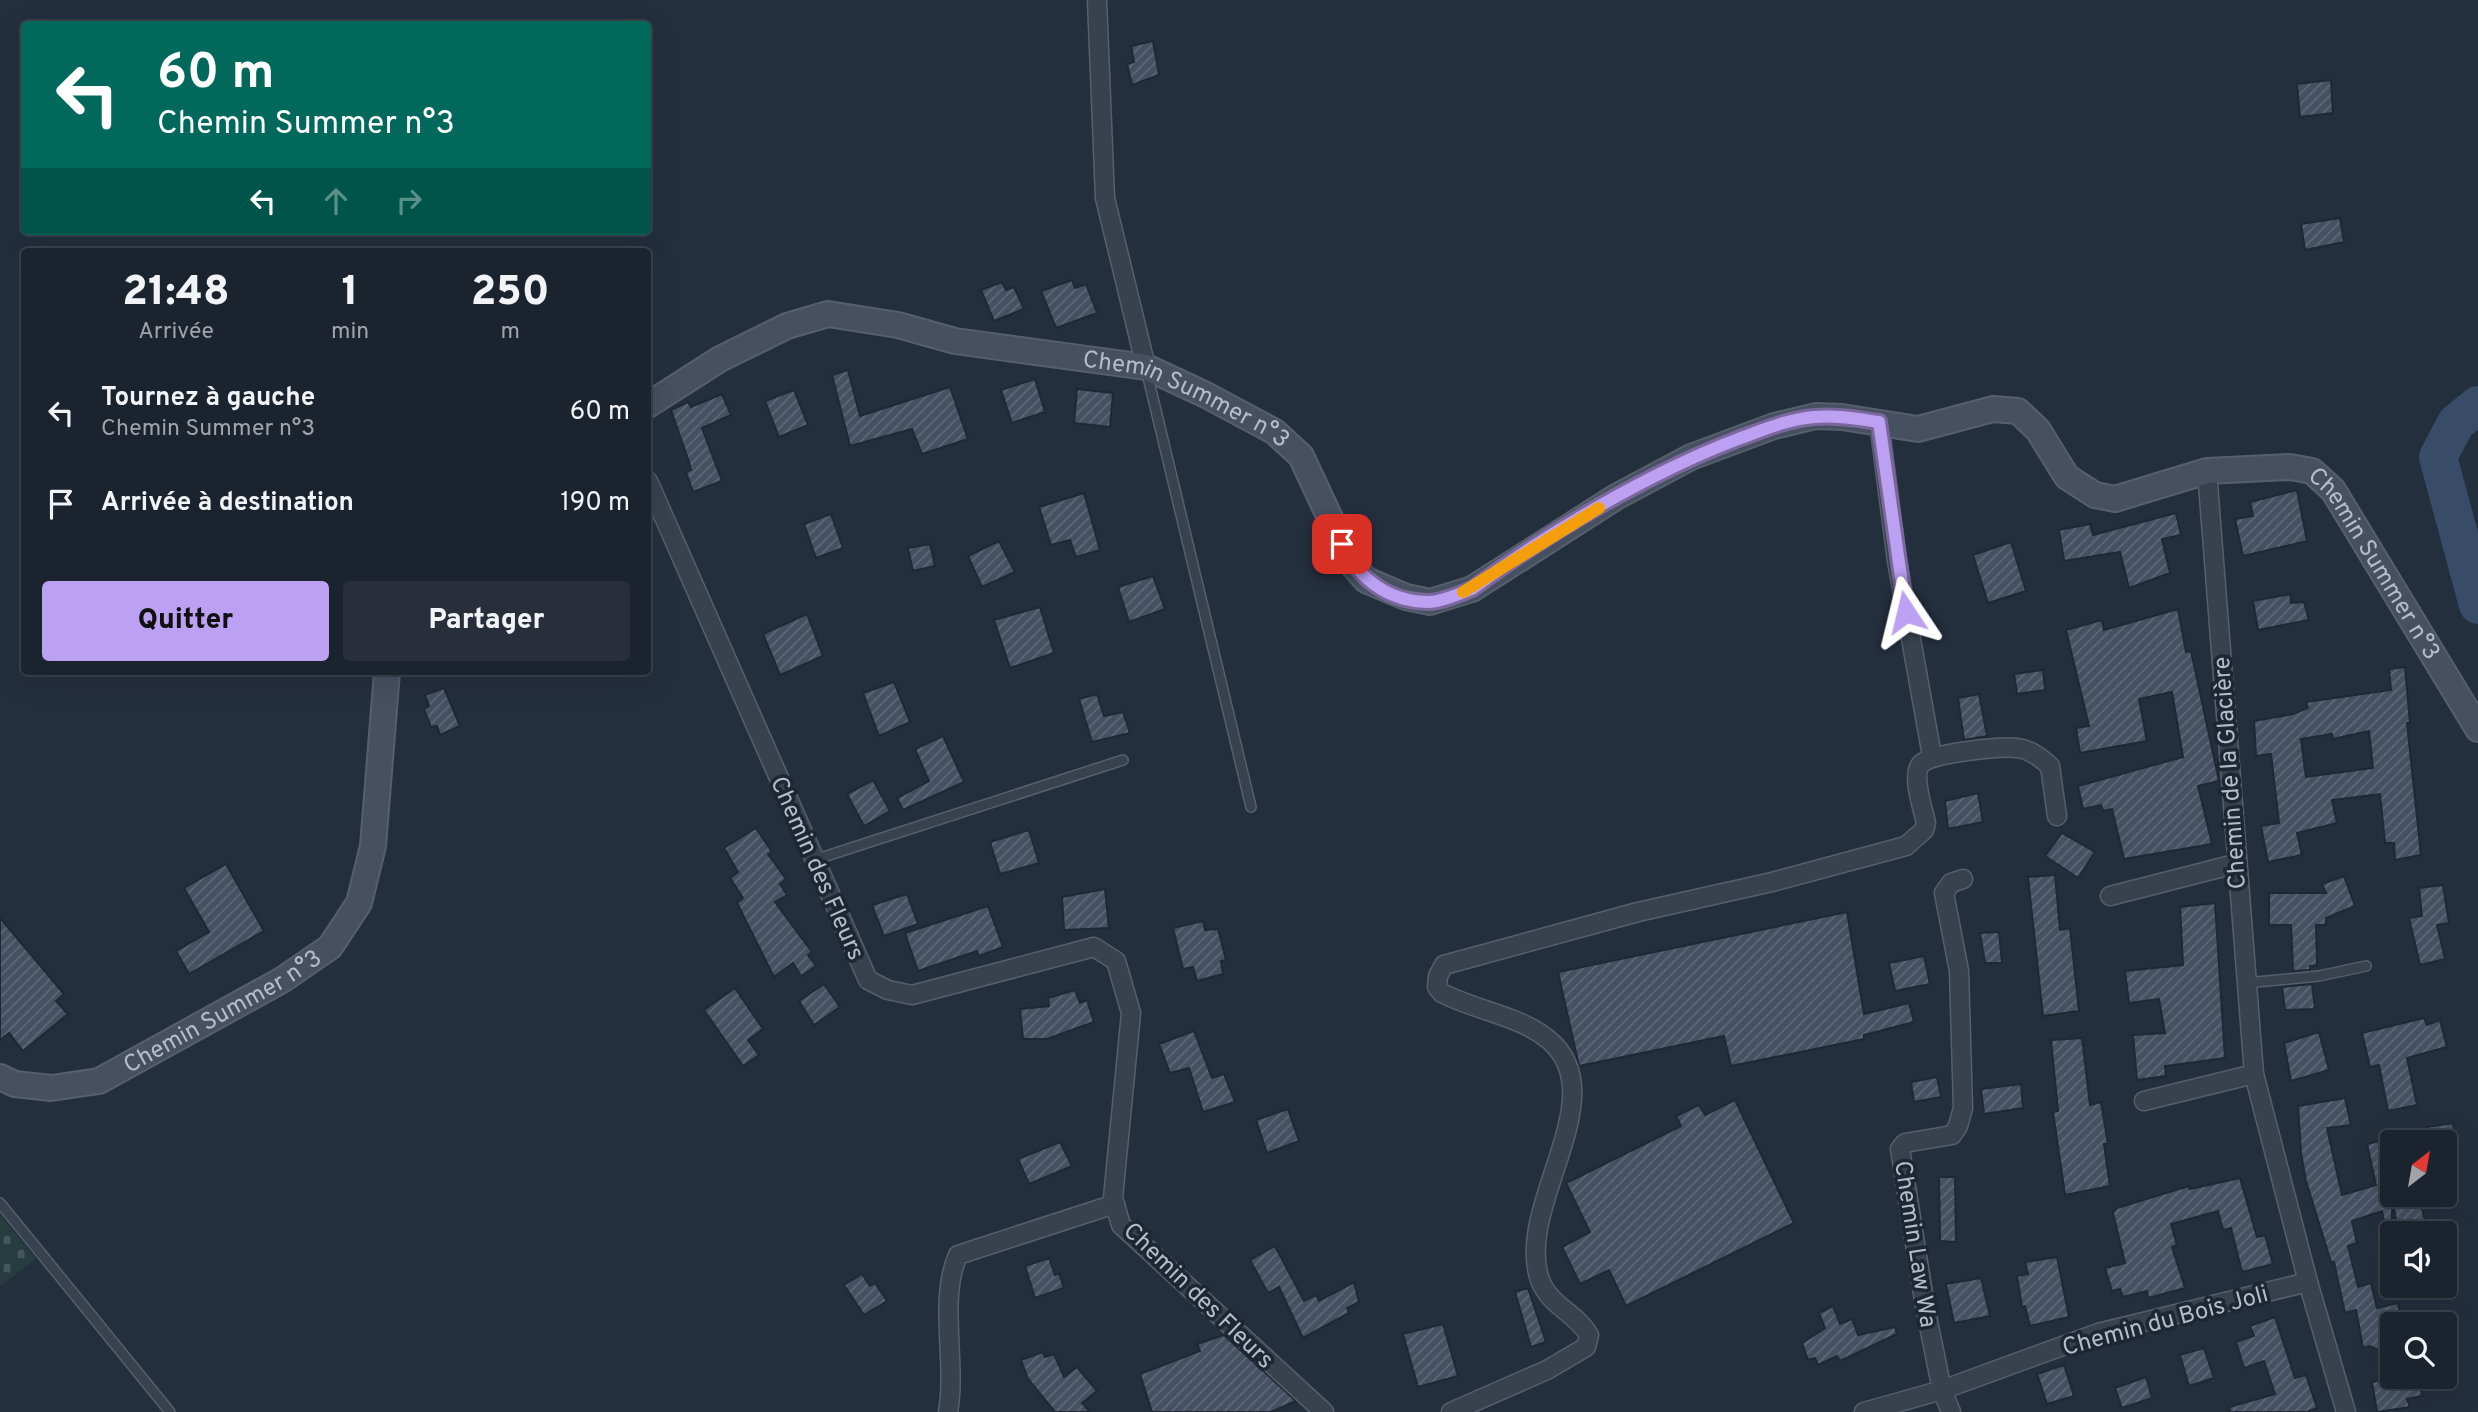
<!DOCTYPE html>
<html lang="fr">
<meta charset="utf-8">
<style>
:root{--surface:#1b232e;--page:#282f3a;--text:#f1f3f6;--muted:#a0a4aa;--line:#39404a;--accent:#bca0f2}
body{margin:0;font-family:Overpass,sans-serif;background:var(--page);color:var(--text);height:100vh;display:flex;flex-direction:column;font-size:26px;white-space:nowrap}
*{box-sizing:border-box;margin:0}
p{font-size:23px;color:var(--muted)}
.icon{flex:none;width:38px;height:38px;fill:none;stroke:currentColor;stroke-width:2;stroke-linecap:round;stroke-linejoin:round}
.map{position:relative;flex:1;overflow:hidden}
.sheet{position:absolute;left:21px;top:248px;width:630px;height:427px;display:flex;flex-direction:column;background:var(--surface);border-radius:7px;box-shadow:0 7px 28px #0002,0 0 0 2px var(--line)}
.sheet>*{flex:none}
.hud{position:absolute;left:21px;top:21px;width:630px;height:214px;border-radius:7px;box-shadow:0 7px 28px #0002,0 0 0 2px var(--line);background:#00695c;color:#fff;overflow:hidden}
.needle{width:46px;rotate:31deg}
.fabs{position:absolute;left:2380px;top:1130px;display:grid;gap:14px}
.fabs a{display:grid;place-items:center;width:77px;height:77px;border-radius:7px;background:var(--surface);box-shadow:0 7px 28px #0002,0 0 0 2px var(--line);font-size:35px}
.pin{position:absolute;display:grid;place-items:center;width:60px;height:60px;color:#fff;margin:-30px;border-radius:14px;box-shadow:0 4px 10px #0006}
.me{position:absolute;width:77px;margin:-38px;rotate:350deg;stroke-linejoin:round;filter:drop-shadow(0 0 5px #0008)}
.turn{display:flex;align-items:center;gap:24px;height:147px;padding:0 21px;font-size:32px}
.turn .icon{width:91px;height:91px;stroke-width:2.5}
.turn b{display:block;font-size:49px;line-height:60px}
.lanes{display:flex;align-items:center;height:66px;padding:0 21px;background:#0003;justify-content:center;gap:35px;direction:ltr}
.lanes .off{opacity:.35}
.eta{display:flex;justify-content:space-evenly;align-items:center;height:119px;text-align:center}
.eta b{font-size:42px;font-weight:800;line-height:49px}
.cta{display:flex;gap:14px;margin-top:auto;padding:14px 21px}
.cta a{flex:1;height:80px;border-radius:7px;background:var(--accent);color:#111;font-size:28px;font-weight:800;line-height:80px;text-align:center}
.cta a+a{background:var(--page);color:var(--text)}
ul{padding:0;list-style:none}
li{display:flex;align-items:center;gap:21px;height:91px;padding:0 21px}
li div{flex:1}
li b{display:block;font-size:26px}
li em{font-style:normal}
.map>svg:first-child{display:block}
</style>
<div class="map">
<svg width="2478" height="1412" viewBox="0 0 2478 1412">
<defs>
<pattern id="cemetery-stones" width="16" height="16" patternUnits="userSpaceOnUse" patternTransform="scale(1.75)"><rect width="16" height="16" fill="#263c3f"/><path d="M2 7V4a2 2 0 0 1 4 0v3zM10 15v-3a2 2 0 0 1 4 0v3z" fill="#435659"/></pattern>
<pattern id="building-hatch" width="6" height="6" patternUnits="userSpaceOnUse" patternTransform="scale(1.75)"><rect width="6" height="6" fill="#455162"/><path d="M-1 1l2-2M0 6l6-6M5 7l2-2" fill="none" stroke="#5d6877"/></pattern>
</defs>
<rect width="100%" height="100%" fill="#242f3e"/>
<path fill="url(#cemetery-stones)" d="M 0,1214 L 36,1259 L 0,1286 Z"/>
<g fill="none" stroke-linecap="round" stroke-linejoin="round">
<path stroke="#394c67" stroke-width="38" d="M 2478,405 L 2456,423 L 2438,457 L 2478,605"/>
</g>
<g fill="url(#building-hatch)" stroke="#1f2835" stroke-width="2" fill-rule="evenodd">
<path d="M 1153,41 L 1159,75 L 1132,85 L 1127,64 L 1134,62 L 1131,46 Z"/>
<path d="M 2331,80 L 2333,113 L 2300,117 L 2297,84 Z"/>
<path d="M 2340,218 L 2344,242 L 2305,250 L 2301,224 Z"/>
<path d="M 1072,280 L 1075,288 L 1086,284 L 1097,313 L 1056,328 L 1041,291 Z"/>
<path d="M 1002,282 L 1006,290 L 1014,287 L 1024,309 L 994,321 L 981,290 Z"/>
<path d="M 848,370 L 860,416 L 950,387 L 968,439 L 922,454 L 912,429 L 850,446 L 832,375 Z"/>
<path d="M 1035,379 L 1045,412 L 1012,423 L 1001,390 Z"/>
<path d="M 1077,389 L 1113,393 L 1110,427 L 1074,423 Z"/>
<path d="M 794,390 L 808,425 L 779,437 L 765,401 Z"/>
<path d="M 722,394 L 731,415 L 702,428 L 722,481 L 693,492 L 686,472 L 691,470 L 689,462 L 671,410 L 688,402 L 691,407 Z"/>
<path d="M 2297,490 L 2307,541 L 2243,556 L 2235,519 L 2253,516 L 2250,502 Z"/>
<path d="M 1084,493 L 1100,550 L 1076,557 L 1070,540 L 1051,545 L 1039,507 Z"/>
<path d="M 2176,513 L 2181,535 L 2162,539 L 2170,573 L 2129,588 L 2120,552 L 2064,561 L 2059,530 L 2090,524 L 2093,535 Z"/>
<path d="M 831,514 L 843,548 L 816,558 L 804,524 Z"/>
<path d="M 999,541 L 1015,572 L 982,587 L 968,556 Z"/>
<path d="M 2011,542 L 2026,591 L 1988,603 L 1973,555 Z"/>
<path d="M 930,544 L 935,566 L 913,571 L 908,548 Z"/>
<path d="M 1153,576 L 1165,609 L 1129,622 L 1118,587 Z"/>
<path d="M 2290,594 L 2291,603 L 2304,602 L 2309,620 L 2258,630 L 2253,601 Z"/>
<path d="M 1040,607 L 1054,653 L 1010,668 L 994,620 Z"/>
<path d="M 2178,609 L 2186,652 L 2191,651 L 2219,781 L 2198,786 L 2212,844 L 2124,859 L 2112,809 L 2103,811 L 2101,805 L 2083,809 L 2078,786 L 2183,757 L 2172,692 L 2139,699 L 2147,741 L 2080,753 L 2076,728 L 2089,726 L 2066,630 L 2102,620 L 2104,630 Z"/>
<path d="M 807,614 L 823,656 L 780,675 L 763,634 Z"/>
<path d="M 2405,667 L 2410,723 L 2407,723 L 2421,855 L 2395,860 L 2394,843 L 2385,843 L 2380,794 L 2332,800 L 2337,823 L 2297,833 L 2302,855 L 2268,862 L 2261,826 L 2279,823 L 2271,754 L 2256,756 L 2254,721 L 2293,714 L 2308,708 L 2306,702 L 2391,690 L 2389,669 ZM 2369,731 L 2373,768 L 2306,777 L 2301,739 L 2332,734 L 2333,739 Z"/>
<path d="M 2043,670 L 2045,690 L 2017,694 L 2014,674 Z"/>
<path d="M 894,682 L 910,722 L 879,736 L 863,693 Z"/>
<path d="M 444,688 L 460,726 L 440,735 L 437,726 L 431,727 L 424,709 L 429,706 L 425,695 Z"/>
<path d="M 1097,694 L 1104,716 L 1123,712 L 1130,733 L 1092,742 L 1079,699 Z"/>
<path d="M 1979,694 L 1987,736 L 1964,740 L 1958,698 Z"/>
<path d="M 943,736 L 964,782 L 903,810 L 897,798 L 929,781 L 915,749 Z"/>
<path d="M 873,780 L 890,811 L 864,826 L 847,794 Z"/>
<path d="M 1978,793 L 1983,822 L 1948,829 L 1945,801 Z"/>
<path d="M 756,828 L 772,852 L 768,854 L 786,879 L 780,884 L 787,895 L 775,902 L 812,952 L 808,955 L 816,966 L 801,976 L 793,963 L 774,977 L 737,903 L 743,898 L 730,878 L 738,872 L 724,848 Z"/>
<path d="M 1029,830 L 1039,863 L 1000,874 L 990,842 Z"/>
<path d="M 2062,833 L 2095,852 L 2078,878 L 2045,856 Z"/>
<path d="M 226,864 L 264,931 L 189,974 L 176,951 L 209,932 L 184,888 Z"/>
<path d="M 2055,875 L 2060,930 L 2070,928 L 2079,1011 L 2043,1016 L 2028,877 Z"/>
<path d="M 2344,876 L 2355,906 L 2326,918 L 2326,925 L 2316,925 L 2317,965 L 2310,966 L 2310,970 L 2293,971 L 2291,925 L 2269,925 L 2269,893 L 2326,893 L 2322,884 Z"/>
<path d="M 2443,885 L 2449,923 L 2437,925 L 2445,959 L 2420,965 L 2409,918 L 2422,916 L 2419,888 Z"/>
<path d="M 1105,889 L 1109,928 L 1064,930 L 1062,897 Z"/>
<path d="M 907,894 L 918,924 L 884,936 L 872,905 Z"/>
<path d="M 2215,903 L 2225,1058 L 2165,1066 L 2166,1076 L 2137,1080 L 2133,1035 L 2165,1033 L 2159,999 L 2129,1003 L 2125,971 L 2183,965 L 2180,907 Z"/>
<path d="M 988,906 L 1003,947 L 979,956 L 977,951 L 918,971 L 905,933 Z"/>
<path d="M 1847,912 L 1864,1014 L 1909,1003 L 1914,1022 L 1864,1035 L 1864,1039 L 1731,1066 L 1724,1036 L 1579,1066 L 1558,972 Z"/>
<path d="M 0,918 L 64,994 L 56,1001 L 68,1014 L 23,1051 L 9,1033 L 0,1040 Z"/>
<path d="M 1203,921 L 1205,930 L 1218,929 L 1226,960 L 1221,961 L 1223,974 L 1197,981 L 1193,967 L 1183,969 L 1173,928 Z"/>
<path d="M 1999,932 L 2002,963 L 1985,963 L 1980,933 Z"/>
<path d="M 1924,956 L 1930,984 L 1895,991 L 1889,963 Z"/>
<path d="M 824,984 L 840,1007 L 814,1025 L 799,1001 Z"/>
<path d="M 2312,984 L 2315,1009 L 2285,1010 L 2282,987 Z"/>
<path d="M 735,988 L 763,1029 L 748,1040 L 759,1055 L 743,1066 L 704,1010 Z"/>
<path d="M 1075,990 L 1080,1003 L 1087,1000 L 1094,1022 L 1047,1039 L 1023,1039 L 1020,1009 L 1049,1006 L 1048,998 Z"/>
<path d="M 2424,1018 L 2427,1025 L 2440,1020 L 2447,1047 L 2407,1058 L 2417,1105 L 2388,1111 L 2379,1065 L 2370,1067 L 2362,1033 Z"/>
<path d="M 1194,1031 L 1212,1078 L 1224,1074 L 1235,1102 L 1203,1112 L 1189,1068 L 1170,1073 L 1159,1044 Z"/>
<path d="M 2319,1032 L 2329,1070 L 2291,1081 L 2284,1043 Z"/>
<path d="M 2082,1038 L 2090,1105 L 2101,1102 L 2108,1144 L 2104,1144 L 2110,1186 L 2065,1195 L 2053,1112 L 2058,1111 L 2051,1040 Z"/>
<path d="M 1937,1077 L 1941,1097 L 1914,1102 L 1911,1082 Z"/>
<path d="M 2021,1084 L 2023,1108 L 1984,1114 L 1981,1089 Z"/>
<path d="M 2345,1098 L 2351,1125 L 2327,1128 L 2342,1195 L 2376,1185 L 2367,1144 L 2392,1138 L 2392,1195 L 2418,1195 L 2429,1234 L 2399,1234 L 2392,1200 L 2392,1225 L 2385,1226 L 2382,1211 L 2352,1221 L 2357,1243 L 2348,1246 L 2358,1287 L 2371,1283 L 2377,1308 L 2398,1303 L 2402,1325 L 2392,1325 L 2392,1357 L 2370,1346 L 2363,1348 L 2356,1310 L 2345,1313 L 2334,1262 L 2331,1262 L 2306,1181 L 2301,1153 L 2298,1106 Z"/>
<path d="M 1735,1100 L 1794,1223 L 1626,1306 L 1609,1270 L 1580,1284 L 1562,1247 L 1590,1232 L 1566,1183 L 1681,1126 L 1676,1116 L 1699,1105 L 1705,1115 Z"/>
<path d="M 1288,1109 L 1299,1141 L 1267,1153 L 1256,1120 Z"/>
<path d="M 2453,1123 L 2455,1143 L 2430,1143 L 2427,1127 Z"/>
<path d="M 1060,1142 L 1072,1166 L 1029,1184 L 1018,1159 Z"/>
<path d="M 1939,1177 L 1955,1177 L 1956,1242 L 1940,1241 Z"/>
<path d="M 2240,1178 L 2257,1237 L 2265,1235 L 2273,1264 L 2242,1272 L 2231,1228 L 2223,1230 L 2218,1211 L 2171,1224 L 2177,1245 L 2172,1247 L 2185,1288 L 2148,1298 L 2147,1291 L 2123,1297 L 2120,1289 L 2112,1291 L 2105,1268 L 2125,1263 L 2113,1213 L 2117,1208 L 2189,1186 L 2190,1189 Z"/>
<path d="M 1275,1246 L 1304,1301 L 1316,1295 L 1319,1301 L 1354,1282 L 1359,1302 L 1347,1308 L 1349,1313 L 1303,1338 L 1279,1287 L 1268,1293 L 1250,1260 Z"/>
<path d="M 2057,1257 L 2069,1317 L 2030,1326 L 2025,1306 L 2022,1307 L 2017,1276 L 2028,1274 L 2025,1262 Z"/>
<path d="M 1049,1258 L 1055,1275 L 1059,1273 L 1064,1288 L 1035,1298 L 1025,1266 Z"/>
<path d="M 862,1274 L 870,1286 L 875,1283 L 887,1301 L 864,1315 L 844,1285 Z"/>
<path d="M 1981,1278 L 1990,1316 L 1954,1323 L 1946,1284 Z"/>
<path d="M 1528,1288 L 1546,1342 L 1531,1347 L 1515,1292 Z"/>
<path d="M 1833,1306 L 1840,1324 L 1852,1319 L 1858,1335 L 1895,1327 L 1897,1334 L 1840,1361 L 1837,1356 L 1818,1365 L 1815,1358 L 1808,1360 L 1802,1343 L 1825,1328 L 1819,1313 Z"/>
<path d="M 2275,1317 L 2295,1378 L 2306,1375 L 2317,1408 L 2307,1412 L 2230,1412 L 2229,1407 L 2275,1394 L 2264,1361 L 2244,1368 L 2236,1342 L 2254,1336 L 2250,1326 Z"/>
<path d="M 1443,1324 L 1458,1376 L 1418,1387 L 1403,1334 Z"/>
<path d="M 1224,1335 L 1296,1401 L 1271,1412 L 1152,1412 L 1140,1374 L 1200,1351 L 1197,1344 Z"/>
<path d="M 2204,1348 L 2214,1378 L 2189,1386 L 2180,1355 Z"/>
<path d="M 1043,1352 L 1045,1357 L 1054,1354 L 1064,1377 L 1077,1367 L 1097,1391 L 1082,1403 L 1090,1412 L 1055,1412 L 1028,1379 L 1021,1360 Z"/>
<path d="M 2064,1365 L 2074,1396 L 2047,1404 L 2037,1374 Z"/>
<path d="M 2146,1377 L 2152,1398 L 2122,1408 L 2115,1388 Z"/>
<path d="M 2419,1377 L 2422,1396 L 2407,1399 L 2410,1407 L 2377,1412 L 2372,1382 L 2392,1378 L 2392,1382 Z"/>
</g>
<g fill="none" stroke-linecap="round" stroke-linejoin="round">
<defs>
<g id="lane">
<path d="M 1147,373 L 1251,807"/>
<path d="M 814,860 L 1123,760"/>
<path d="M 2246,983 L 2319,976 L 2366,966"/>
<path d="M 0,1203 L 170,1412"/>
</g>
<g id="street">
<path d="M 1097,0 L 1105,198 L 1146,367"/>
<path d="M 1879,422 L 1897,561 L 1932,756"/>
<path d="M 2207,471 L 2254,1074 L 2308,1282 L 2346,1412"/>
<path d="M 648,481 L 868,980 L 888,990 L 912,995 L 1094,947 L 1116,961 L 1131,1013 L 1113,1198 L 1121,1225 L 1324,1412"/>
<path d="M 2110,896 L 2235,864"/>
<path d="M 2144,1101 L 2254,1074"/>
<path d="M 948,1412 C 957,1363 938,1300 958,1255 L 1115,1204"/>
<path d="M 1451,1412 L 1547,1370 L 1586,1347 L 1589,1335 C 1577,1314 1549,1305 1540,1280 C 1514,1206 1616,1097 1549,1040 C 1519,1015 1476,1011 1442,993 L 1437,987 L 1438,976 L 1444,965 L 1638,912 L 1772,882 L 1906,846 L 1924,830 L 1926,823 C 1923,808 1911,776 1921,764 C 1930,753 2002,746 2017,748 C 2030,749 2041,758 2050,766 L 2057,816"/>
<path d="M 1864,1412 L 1942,1390 L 2098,1333 L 2308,1282"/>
<path d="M 1951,1412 L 1942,1390 L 1925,1306 L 1900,1149 L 1905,1143 L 1952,1135 L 1958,1126 L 1963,1108 L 1959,971 L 1944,893 L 1951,883 L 1963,879"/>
</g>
<g id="secondary">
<path id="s1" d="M 648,405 L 720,359 L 787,326 L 828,314 L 898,325 L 955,341 L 1146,367 L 1206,395 L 1275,432 L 1301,456 L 1351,563 L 1366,580 L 1406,597 L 1430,602 L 1472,589 L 1616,497 L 1691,457 L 1774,426 L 1816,416 L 1842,417 L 1918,429 L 1993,409 L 2018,411 L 2038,430 L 2067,477 L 2095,495 L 2115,499 L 2207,471 L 2290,467 L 2312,471 L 2333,490 L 2478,729"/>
<path id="s2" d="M 0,1077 L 15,1084 L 51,1088 L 99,1081 L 282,980 L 330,947 L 359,903 L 373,846 L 387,672"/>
</g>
</defs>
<use href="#lane" stroke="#565f6c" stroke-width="12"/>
<use href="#street" stroke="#565f6c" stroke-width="21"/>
<use href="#secondary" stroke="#565f6c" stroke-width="28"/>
<use href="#lane" stroke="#38414e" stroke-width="9"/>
<use href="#street" stroke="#38414e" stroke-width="18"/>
<use href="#secondary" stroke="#465061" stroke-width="24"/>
</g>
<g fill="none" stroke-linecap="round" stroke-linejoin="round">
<defs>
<path id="route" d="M 1342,544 C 1359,579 1388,602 1430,602 C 1444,601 1459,594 1472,589 C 1549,532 1649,473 1738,439 C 1763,430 1788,419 1815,417 C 1836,415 1858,419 1879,422 L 1906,612"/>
</defs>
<use href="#route" stroke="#7a689d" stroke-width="18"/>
<use href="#route" stroke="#bca0f2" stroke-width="12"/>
<path stroke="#f59e0b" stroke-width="12" d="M 1463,592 L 1599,508"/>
</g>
<g text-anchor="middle" stroke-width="7" stroke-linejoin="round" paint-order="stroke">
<g font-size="24" fill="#b4bcc9" stroke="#1d2633">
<text dy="8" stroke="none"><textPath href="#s1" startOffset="574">Chemin Summer n°3</textPath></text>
<text dy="8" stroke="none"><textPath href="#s1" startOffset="2002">Chemin Summer n°3</textPath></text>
<text transform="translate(2229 773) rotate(-94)" y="8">Chemin de la Glacière</text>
<text transform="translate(818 868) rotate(66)" y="8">Chemin des Fleurs</text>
<text dy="8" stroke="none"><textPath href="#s2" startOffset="243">Chemin Summer n°3</textPath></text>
<text transform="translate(1916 1244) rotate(81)" y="8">Chemin Law Wa</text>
<text transform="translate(1199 1295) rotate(44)" y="8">Chemin des Fleurs</text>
<text transform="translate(2165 1320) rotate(-15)" y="8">Chemin du Bois Joli</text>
</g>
</g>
</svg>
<div class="fabs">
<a><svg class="needle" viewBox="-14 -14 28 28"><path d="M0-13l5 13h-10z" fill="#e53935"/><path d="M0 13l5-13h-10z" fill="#a0a4aa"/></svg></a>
<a><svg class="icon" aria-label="sound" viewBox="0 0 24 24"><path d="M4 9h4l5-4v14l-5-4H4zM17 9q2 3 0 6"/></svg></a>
<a><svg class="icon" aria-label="search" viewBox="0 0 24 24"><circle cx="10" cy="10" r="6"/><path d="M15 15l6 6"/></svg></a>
</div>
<div class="pin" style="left:1342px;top:544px;background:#d93025"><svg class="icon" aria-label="arrive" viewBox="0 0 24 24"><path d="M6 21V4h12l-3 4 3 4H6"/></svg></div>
<svg class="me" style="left:1906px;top:612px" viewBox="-20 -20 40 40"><path d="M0-17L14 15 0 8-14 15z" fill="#bca0f2" stroke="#fff" stroke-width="4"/></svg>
<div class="hud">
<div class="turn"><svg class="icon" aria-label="left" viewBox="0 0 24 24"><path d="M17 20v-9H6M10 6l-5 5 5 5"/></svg><div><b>60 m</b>Chemin Summer n°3</div></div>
<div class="lanes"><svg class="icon" aria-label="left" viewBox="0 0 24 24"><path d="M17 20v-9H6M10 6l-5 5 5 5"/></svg><svg class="icon off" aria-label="ahead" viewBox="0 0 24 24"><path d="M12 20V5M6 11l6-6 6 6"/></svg><svg class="icon off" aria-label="right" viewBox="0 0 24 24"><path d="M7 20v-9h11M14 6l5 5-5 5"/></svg></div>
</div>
<section class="sheet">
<div class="eta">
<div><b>21:48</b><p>Arrivée</p></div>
<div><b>1</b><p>min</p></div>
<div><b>250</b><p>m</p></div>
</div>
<ul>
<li><svg class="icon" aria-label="left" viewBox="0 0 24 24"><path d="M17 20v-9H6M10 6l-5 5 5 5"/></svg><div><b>Tournez à gauche</b><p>Chemin Summer n°3</p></div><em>60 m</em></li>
<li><svg class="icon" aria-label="arrive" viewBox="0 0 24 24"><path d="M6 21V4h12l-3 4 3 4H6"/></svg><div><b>Arrivée à destination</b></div><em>190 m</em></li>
</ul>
<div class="cta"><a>Quitter</a><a>Partager</a></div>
</section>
</div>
